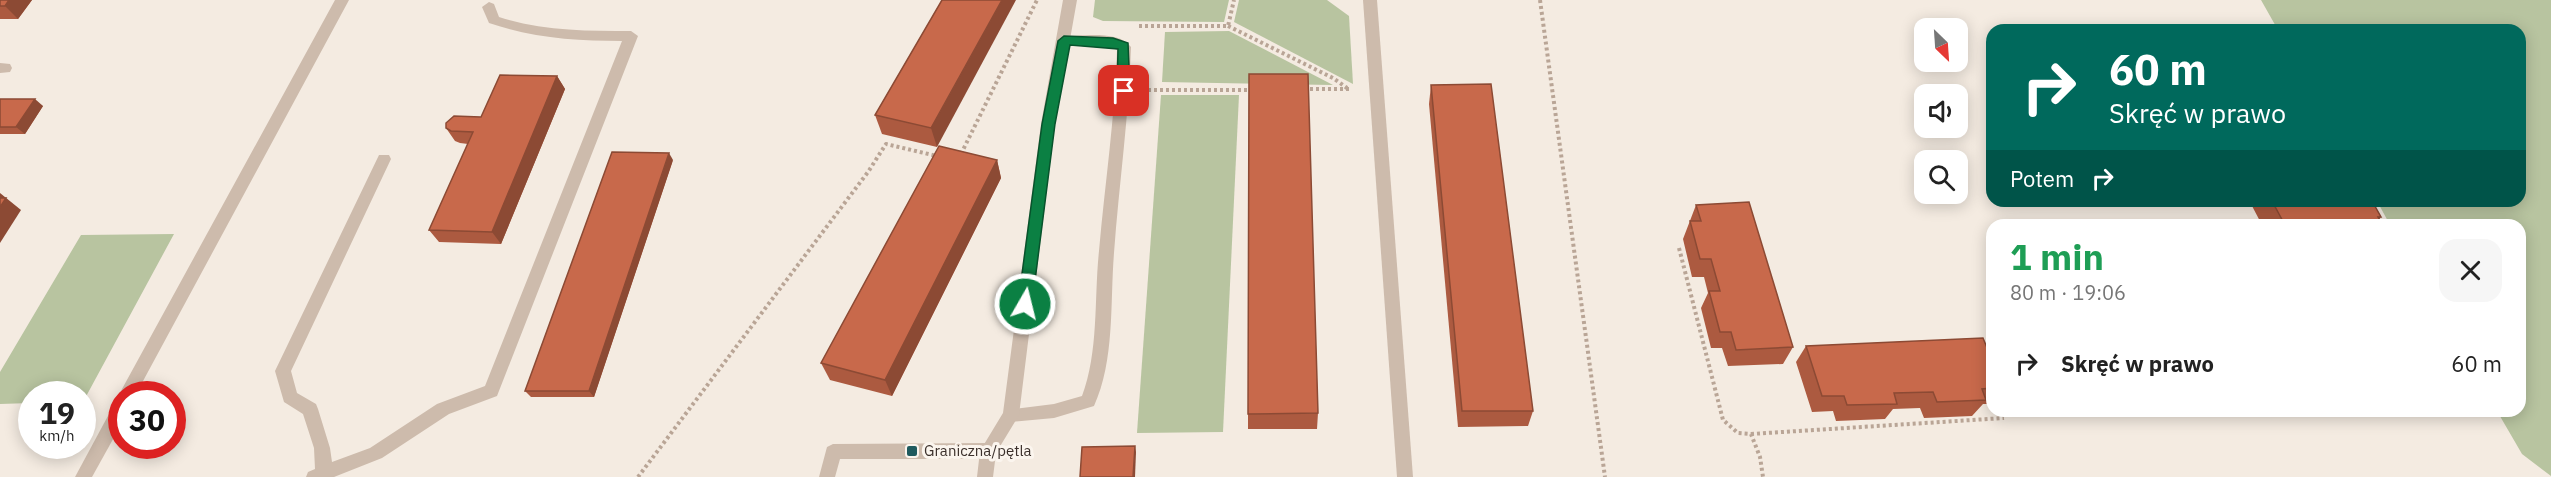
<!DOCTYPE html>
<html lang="pl">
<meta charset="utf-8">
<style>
:root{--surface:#fff;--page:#f6f6f6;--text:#222;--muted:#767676}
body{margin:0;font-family:"IBM Plex Sans",sans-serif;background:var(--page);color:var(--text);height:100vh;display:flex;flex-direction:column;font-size:22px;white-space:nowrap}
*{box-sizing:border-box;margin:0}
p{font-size:20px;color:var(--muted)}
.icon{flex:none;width:33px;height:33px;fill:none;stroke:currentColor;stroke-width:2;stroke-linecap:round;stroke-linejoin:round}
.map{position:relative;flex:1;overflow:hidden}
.side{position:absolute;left:1986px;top:219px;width:540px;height:198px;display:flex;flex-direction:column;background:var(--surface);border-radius:18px;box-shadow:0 3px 15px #0003}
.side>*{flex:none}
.hud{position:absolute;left:1986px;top:24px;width:540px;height:183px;border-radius:18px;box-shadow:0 3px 15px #0003;background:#00695c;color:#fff;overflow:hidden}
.needle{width:39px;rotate:155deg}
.buttons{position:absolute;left:1914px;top:18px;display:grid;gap:12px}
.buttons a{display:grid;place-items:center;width:54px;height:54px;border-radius:12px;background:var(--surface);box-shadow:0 3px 15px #0003;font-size:30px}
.speed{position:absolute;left:18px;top:381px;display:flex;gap:12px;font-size:30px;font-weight:700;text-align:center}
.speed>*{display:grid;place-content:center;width:78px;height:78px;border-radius:50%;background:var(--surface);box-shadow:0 3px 15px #0003;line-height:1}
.speed small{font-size:15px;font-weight:400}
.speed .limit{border:9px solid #d22;background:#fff;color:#111}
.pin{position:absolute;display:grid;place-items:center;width:51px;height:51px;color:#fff;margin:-26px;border-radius:12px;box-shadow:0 3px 9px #0006}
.me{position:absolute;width:66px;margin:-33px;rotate:8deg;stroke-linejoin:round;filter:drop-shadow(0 0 4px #0008)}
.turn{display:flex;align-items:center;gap:21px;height:126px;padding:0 24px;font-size:27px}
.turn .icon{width:78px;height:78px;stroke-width:2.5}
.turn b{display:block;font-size:42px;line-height:51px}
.then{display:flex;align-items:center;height:57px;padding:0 24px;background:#0003;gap:12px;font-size:22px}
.round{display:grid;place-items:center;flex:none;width:63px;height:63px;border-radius:18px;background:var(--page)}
.overview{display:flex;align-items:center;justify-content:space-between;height:102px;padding:0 24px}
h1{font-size:36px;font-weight:700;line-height:45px;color:#1e9e55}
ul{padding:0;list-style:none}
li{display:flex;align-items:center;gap:18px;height:84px;padding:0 24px}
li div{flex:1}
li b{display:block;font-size:22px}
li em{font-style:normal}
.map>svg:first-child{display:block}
</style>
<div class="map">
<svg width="2551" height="477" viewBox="0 0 2551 477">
<rect width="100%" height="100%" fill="#f4ebe1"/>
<g fill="#b8c4a0">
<path d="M 1095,0 L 1229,0 L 1224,22 L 1103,21 L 1093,17 Z"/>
<path d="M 1239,0 L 1327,0 L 1349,16 L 1353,84 L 1234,22 Z"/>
<path d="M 2261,0 L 2551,0 L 2551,476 L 2522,454 L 2497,411 L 2520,411 L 2520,225 L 2390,225 L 2377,201 L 2520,201 L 2520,30 L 2278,30 Z"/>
<path d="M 1229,31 L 1333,85 L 1162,82 L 1165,32 Z"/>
<path d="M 1161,95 L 1239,95 L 1223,432 L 1137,433 Z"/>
<path d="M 174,234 L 83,402 L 82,394 L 32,394 L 31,403 L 0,404 L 0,372 L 81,235 Z"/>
</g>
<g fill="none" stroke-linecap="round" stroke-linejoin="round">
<g stroke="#b9a596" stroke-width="4" stroke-dasharray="3 3" stroke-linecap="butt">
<path d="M 1540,0 L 1605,477"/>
<path d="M 1139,26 L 1228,26 L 1234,0"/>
<path d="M 1228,26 L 1333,78 L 1347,88"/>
<path d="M 1304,89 L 1351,89"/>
<path d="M 1148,90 L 1252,90"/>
<path d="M 961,154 L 1037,0"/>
<path d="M 1679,248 L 1723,420 L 1738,433 L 1751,434 L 1760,457 L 1763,477"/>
<path d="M 1751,434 L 2004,418"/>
<path d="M 638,477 L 868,172 L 886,144 L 937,156"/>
</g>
<g fill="#cdbbac" fill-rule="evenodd">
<path d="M 335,0 L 349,0 L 136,394 L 122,394 L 122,397 L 120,394 L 122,389 Z"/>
<path d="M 489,2 L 494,4 L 499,17 C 542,31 586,31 631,31 L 638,36 L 497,396 L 449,414 L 382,458 L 334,477 L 306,477 L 308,472 L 315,469 L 314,448 L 303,414 L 284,402 L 275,371 L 379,155 L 389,155 L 391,159 L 291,371 L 297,393 L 316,404 L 318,409 L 330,448 L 332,462 L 370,448 L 437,404 L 485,386 L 622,41 C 576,41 533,38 489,23 L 482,7 Z"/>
<path d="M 1064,36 C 1083,36 1119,30 1131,47 C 1129,116 1119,184 1114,253 C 1110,303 1115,360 1094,406 L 1054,418 L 1011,422 L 1005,420 L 1003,415 L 1005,410 L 1054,404 L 1082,396 C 1099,351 1094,298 1099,251 C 1105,183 1115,117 1117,50 L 1111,47 L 1059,45 L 1057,41 Z"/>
<path d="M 122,399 L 122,423 L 92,477 L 75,477 L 116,401 Z"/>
<path d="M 988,443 L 994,446 L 996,451 L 994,456 L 988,459 L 840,459 L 835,477 L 819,477 L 827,447 L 833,444 Z"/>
</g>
<g fill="#cdbbac" fill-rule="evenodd">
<path d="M 1063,0 L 1077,0 L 1055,124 L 1019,415 L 996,453 L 993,477 L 977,477 L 980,451 L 1003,413 L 1041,124 Z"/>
<path d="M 1363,0 L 1377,0 L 1413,477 L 1397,477 Z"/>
<path d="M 0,63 L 10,64 L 12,68 L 10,72 L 0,73 Z"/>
</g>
</g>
<g fill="#ac5a40">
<path d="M 0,0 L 32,0 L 18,19 L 0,19 Z"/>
<path d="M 942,0 L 937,147 L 882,134 L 875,115 Z"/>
<path d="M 557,76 L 565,89 L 501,244 L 439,242 L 429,230 L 468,144 L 460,143 L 455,141 L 446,128 L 481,117 Z"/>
<path d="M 1431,85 L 1533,411 L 1528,426 L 1458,427 L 1429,104 Z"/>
<path d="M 0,99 L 43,106 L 25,134 L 0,134 Z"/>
<path d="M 673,160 L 594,397 L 531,397 L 525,391 Z"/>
<path d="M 997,160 L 1001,178 L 892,396 L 830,380 L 821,363 Z"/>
<path d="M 2254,201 L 2372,201 L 2381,217 L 2379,219 L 2383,225 L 2262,225 L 2251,204 Z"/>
<path d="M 1696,205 L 1793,347 L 1783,364 L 1728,366 L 1722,348 L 1711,348 L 1701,308 L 1708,293 L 1704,277 L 1692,277 L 1683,239 Z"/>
<path d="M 1806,346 L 1992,360 L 1992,400 L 1989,404 L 1983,404 L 1972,416 L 1924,418 L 1920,408 L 1893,409 L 1885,419 L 1836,421 L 1833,411 L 1812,412 L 1796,362 Z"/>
<path d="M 1318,413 L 1317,429 L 1248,429 L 1248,414 Z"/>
</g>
<g fill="#8c4a34">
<path d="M 9,0 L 32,0 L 18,19 L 5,6 Z"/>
<path d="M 1002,0 L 1016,0 L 937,147 L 931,128 Z"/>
<path d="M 557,76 L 565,89 L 501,244 L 492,232 Z"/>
<path d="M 35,99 L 43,106 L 25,134 L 16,127 Z"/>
<path d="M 669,153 L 673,160 L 594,397 L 589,391 Z"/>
<path d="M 997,160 L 1001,178 L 892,396 L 885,380 Z"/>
<path d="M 0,193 L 21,210 L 0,243 Z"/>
<path d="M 1135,446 L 1136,452 L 1135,477 L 1133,477 Z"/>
</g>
<g fill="#c8694b" stroke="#8c4a34" stroke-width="1.5">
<path d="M 0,0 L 9,0 L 5,6 L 0,6 Z"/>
<path d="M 942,0 L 1002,0 L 931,128 L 875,115 Z"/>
<path d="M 1249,74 L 1308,74 L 1318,413 L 1248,414 Z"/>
<path d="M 500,75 L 557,76 L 492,232 L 429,230 L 473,132 L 451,131 L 446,128 L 446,123 L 454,116 L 481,117 Z"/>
<path d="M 1491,84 L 1533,411 L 1462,411 L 1431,85 Z"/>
<path d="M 0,99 L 35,99 L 16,127 L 0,127 Z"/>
<path d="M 939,146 L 997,160 L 885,380 L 821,363 Z"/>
<path d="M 612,152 L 669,153 L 589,391 L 525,391 Z"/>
<path d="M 0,198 L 6,198 L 0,207 Z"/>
<path d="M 2272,201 L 2372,201 L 2381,217 L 2378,217 L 2383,225 L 2285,225 Z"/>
<path d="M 1749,202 L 1793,347 L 1736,350 L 1731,332 L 1720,332 L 1709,291 L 1720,291 L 1711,259 L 1700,259 L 1690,221 L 1701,221 L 1696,205 Z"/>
<path d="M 1983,338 L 1992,360 L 1992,388 L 1982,389 L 1986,400 L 1937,402 L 1933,392 L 1894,393 L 1897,404 L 1847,405 L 1844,396 L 1822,396 L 1806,346 Z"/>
<path d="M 1135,446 L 1133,477 L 1080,477 L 1082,447 Z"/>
</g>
<path fill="#0b8043" stroke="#07532c" stroke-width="1.5" d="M 1064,36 L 1113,38 L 1128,43 L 1130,91 L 1124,96 L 1117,91 L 1118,49 L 1070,45 L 1055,124 L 1032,304 L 1030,308 L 1020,308 L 1018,304 L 1042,124 L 1058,41 Z"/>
<rect fill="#1f5a5e" stroke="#fbf5ee" stroke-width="2" x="906" y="445" width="12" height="12" rx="3"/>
<g text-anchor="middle" stroke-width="6" stroke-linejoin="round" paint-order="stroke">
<g font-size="15" fill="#3b302b" stroke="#fbf5ee" text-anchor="start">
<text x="924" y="456">Graniczna/pętla</text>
</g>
</g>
</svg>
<div class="buttons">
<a><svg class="needle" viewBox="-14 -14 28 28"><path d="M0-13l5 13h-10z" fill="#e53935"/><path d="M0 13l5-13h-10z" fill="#767676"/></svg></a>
<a><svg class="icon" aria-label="sound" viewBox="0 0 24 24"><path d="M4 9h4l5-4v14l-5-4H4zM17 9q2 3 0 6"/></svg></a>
<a><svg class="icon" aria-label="search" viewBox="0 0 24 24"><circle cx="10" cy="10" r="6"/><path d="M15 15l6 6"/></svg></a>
</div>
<div class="speed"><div>19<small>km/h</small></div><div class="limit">30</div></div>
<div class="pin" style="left:1124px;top:91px;background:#d93025"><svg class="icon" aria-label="arrive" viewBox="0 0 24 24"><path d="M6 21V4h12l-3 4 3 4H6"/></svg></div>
<svg class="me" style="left:1025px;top:304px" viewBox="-20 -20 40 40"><circle r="17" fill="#0b8043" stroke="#fff" stroke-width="3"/><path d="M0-11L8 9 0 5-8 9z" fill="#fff"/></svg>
<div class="hud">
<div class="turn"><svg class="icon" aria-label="right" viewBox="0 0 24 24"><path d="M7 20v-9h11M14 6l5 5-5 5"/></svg><div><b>60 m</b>Skręć w prawo</div></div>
<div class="then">Potem<svg class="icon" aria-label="right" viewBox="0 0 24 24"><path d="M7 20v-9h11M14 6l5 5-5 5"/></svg></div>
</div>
<section class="side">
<div class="overview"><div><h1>1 min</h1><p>80 m · 19:06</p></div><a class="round"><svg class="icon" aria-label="close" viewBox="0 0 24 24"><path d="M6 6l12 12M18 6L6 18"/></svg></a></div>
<ul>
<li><svg class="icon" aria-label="right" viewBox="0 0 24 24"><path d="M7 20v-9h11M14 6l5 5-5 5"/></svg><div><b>Skręć w prawo</b></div><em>60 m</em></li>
</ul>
</section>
</div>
